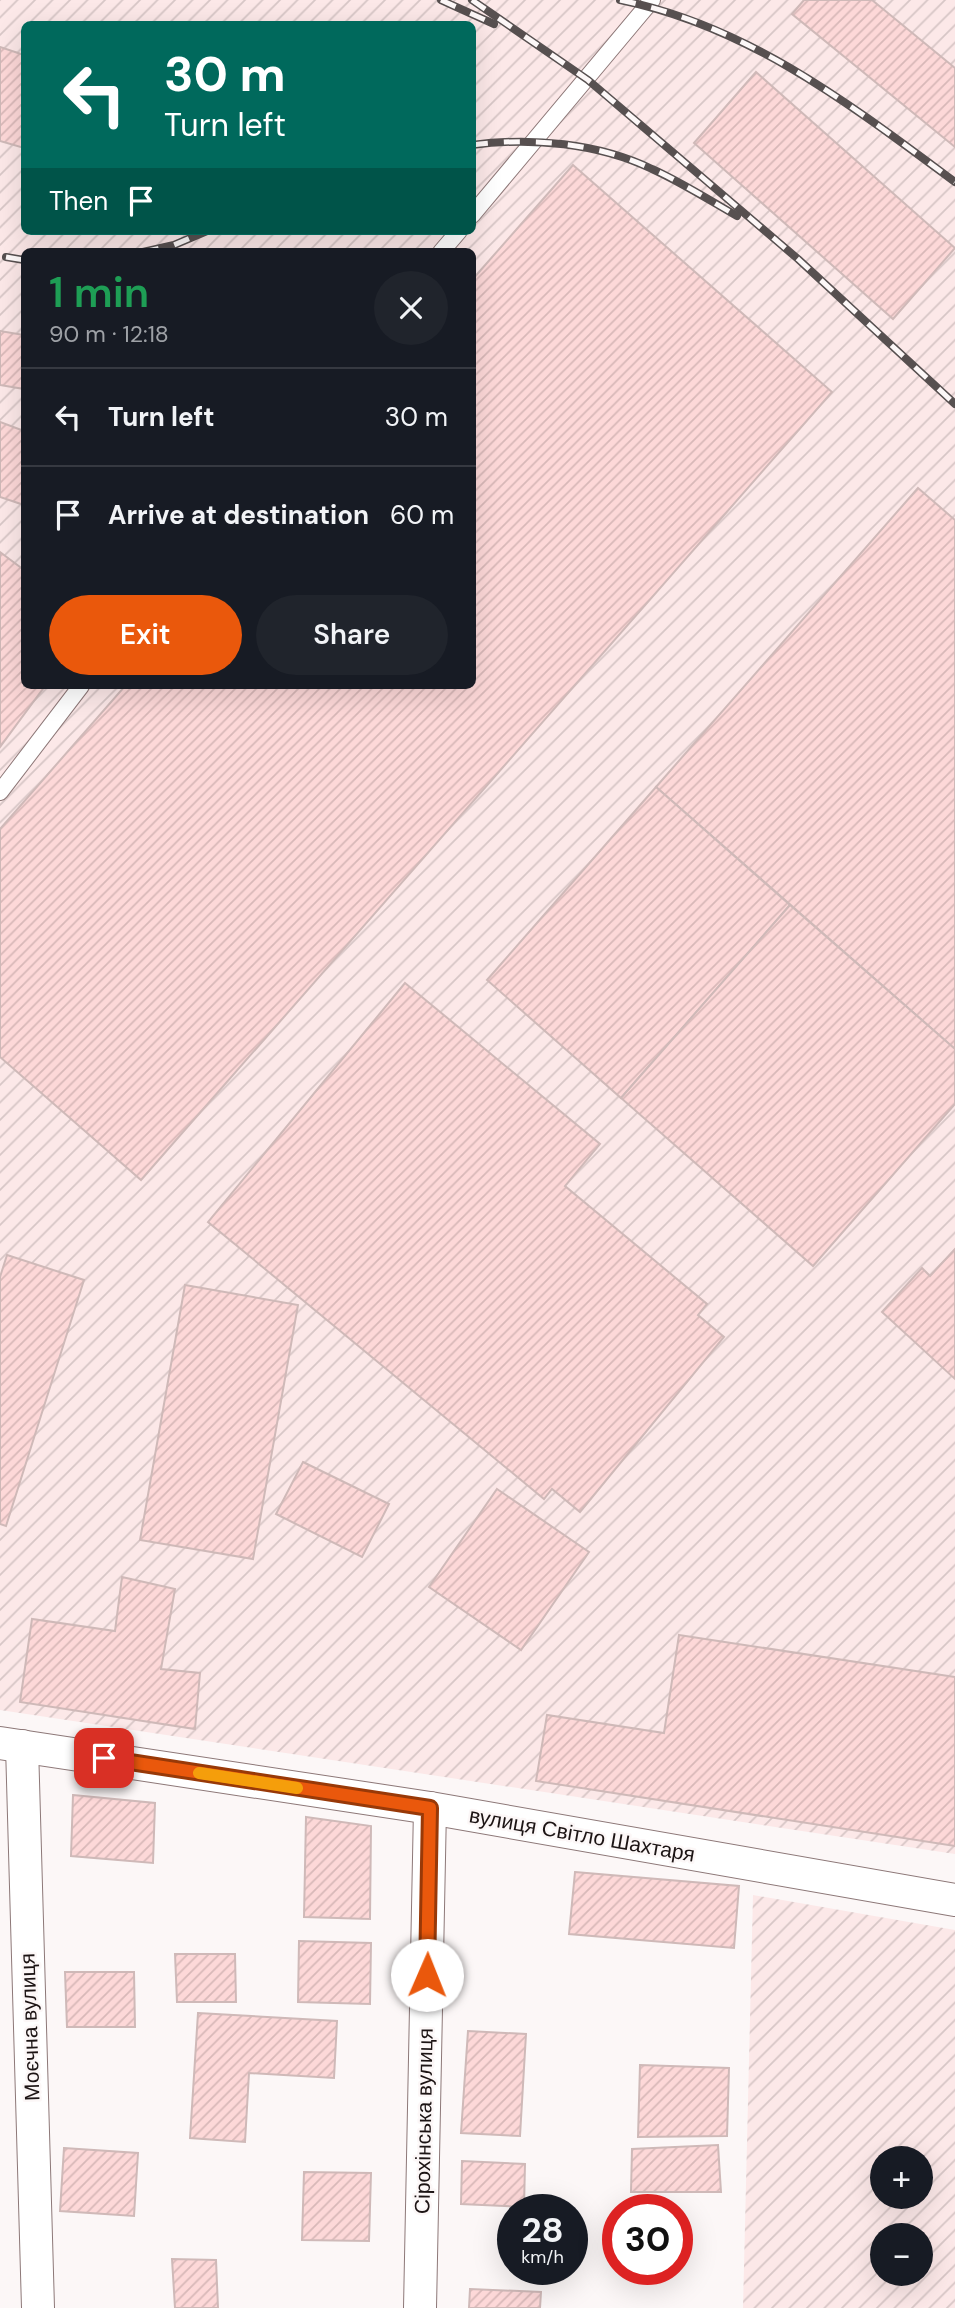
<!DOCTYPE html>
<meta charset="utf-8">
<style>
:root{--surface:#171b24;--page:#20242c;--text:#f1f3f6;--muted:#9ea1a6;--line:#363941;--accent:#ea580c}
body{margin:0;font-family:"DM Sans",sans-serif;background:var(--page);color:var(--text);height:100vh;display:flex;flex-direction:column;font-size:26px;white-space:nowrap}
*{box-sizing:border-box;margin:0}
p{font-size:23px;color:var(--muted)}
.icon{flex:none;width:38px;height:38px;fill:none;stroke:currentColor;stroke-width:2;stroke-linecap:round;stroke-linejoin:round}
.map{position:relative;flex:1;overflow:hidden}
.drawer{position:absolute;left:21px;top:248px;width:455px;height:441px;display:flex;flex-direction:column;background:var(--surface);border-radius:10px;box-shadow:0 7px 28px #0002}
.drawer>*{flex:none}
.banner{position:absolute;left:21px;top:21px;width:455px;height:214px;border-radius:10px;box-shadow:0 7px 28px #0002;background:#00695c;color:#fff;overflow:hidden}
.tools{position:absolute;left:870px;top:2146px;display:grid;gap:14px}
.tools a{display:grid;place-items:center;width:63px;height:63px;border-radius:50%;background:var(--surface);box-shadow:0 7px 28px #0002;font-size:35px}
.speed{position:absolute;left:497px;top:2194px;display:flex;gap:14px;font-size:35px;font-weight:700;text-align:center}
.speed>*{display:grid;place-content:center;width:91px;height:91px;border-radius:50%;background:var(--surface);box-shadow:0 7px 28px #0002;line-height:1}
.speed small{font-size:18px;font-weight:400}
.speed .limit{border:10px solid #d22;background:#fff;color:#111}
.pin{position:absolute;display:grid;place-items:center;width:60px;height:60px;color:#fff;margin:-30px;border-radius:14px;box-shadow:0 4px 10px #0006}
.me{position:absolute;width:77px;margin:-38px;rotate:1deg;stroke-linejoin:round;filter:drop-shadow(0 0 5px #0008)}
.turn{display:flex;align-items:center;gap:24px;height:147px;padding:0 28px;font-size:32px}
.turn .icon{width:91px;height:91px;stroke-width:2.5}
.turn b{display:block;font-size:49px;line-height:60px}
.then{display:flex;align-items:center;height:66px;padding:0 28px;background:#0003;gap:14px;font-size:26px}
.round{display:grid;place-items:center;flex:none;width:74px;height:74px;border-radius:37px;background:var(--page)}
.overview{display:flex;align-items:center;justify-content:space-between;height:119px;padding:0 28px}
h1{font-size:42px;font-weight:600;line-height:52px;color:#1e9e55}
.primary-button{display:flex;gap:14px;margin-top:auto;padding:14px 28px}
.primary-button a{flex:1;height:80px;border-radius:42px;background:var(--accent);color:#fff;font-size:28px;font-weight:600;line-height:80px;text-align:center}
.primary-button a+a{background:var(--page);color:var(--text)}
ul{padding:0;list-style:none}
li{display:flex;align-items:center;gap:21px;height:98px;padding:0 28px;border-top:2px solid var(--line)}
li div{flex:1}
li b{display:block;font-size:26px}
li em{font-style:normal}
.map>svg:first-child{display:block}
</style>
<div class="map">
<svg width="955" height="2308" viewBox="0 0 955 2308">
<defs>
<pattern id="industrial-furrows" width="10" height="10" patternUnits="userSpaceOnUse" patternTransform="scale(1.75)"><rect width="10" height="10" fill="#fce8e8"/><path d="M-1 1l2-2M0 10L10 0M9 11l2-2" fill="none" stroke="#d7c6c6"/></pattern>
<pattern id="building-hatch" width="6" height="6" patternUnits="userSpaceOnUse" patternTransform="scale(1.75)"><rect width="6" height="6" fill="#fdd8d8"/><path d="M-1 1l2-2M0 6l6-6M5 7l2-2" fill="none" stroke="#d8b8b8"/></pattern>
</defs>
<rect width="100%" height="100%" fill="#fcf7f7"/>
<g fill="url(#industrial-furrows)" fill-rule="evenodd">
<path d="M 0,0 L 955,0 L 955,1854 L 0,1710 ZM 24,24 L 472,24 L 472,231 L 24,231 ZM 24,252 L 472,252 L 472,686 L 24,686 Z"/>
<path d="M 753,1895 L 955,1930 L 955,2308 L 743,2308 ZM 882,2158 L 920,2158 L 920,2196 L 882,2196 ZM 882,2235 L 920,2235 L 920,2273 L 882,2273 Z"/>
</g>
<g fill="url(#building-hatch)" stroke="#cfb9b8" stroke-width="2">
<path d="M 804,0 L 872,0 L 955,68 L 955,147 L 792,14 Z"/>
<path d="M 0,47 L 24,55 L 24,148 L 0,141 Z"/>
<path d="M 756,72 L 955,248 L 893,319 L 694,143 Z"/>
<path d="M 573,165 L 832,392 L 141,1180 L 0,1057 L 0,829 L 125,686 L 472,686 L 472,280 Z"/>
<path d="M 0,331 L 24,335 L 24,389 L 0,385 Z"/>
<path d="M 0,422 L 24,431 L 24,505 L 0,497 Z"/>
<path d="M 918,488 L 955,520 L 955,1049 L 656,787 Z"/>
<path d="M 0,552 L 24,570 L 24,686 L 45,686 L 0,747 Z"/>
<path d="M 656,787 L 790,905 L 621,1098 L 487,980 Z"/>
<path d="M 790,905 L 955,1049 L 955,1104 L 813,1266 L 621,1098 Z"/>
<path d="M 405,983 L 600,1144 L 565,1186 L 707,1304 L 698,1315 L 724,1337 L 580,1512 L 552,1489 L 544,1499 L 208,1222 Z"/>
<path d="M 955,1249 L 955,1379 L 882,1312 L 922,1268 L 930,1276 Z"/>
<path d="M 7,1255 L 84,1280 L 6,1526 L 0,1524 L 0,1277 Z"/>
<path d="M 185,1285 L 298,1305 L 253,1559 L 140,1540 Z"/>
<path d="M 303,1462 L 389,1504 L 362,1557 L 276,1514 Z"/>
<path d="M 497,1489 L 589,1552 L 521,1650 L 429,1587 Z"/>
<path d="M 122,1577 L 175,1589 L 161,1669 L 200,1673 L 195,1729 L 20,1702 L 32,1619 L 115,1631 Z"/>
<path d="M 679,1635 L 955,1677 L 955,1846 L 536,1781 L 547,1715 L 664,1733 Z"/>
<path d="M 73,1795 L 155,1803 L 153,1863 L 71,1856 Z"/>
<path d="M 306,1817 L 371,1826 L 370,1919 L 304,1917 Z"/>
<path d="M 575,1872 L 739,1886 L 734,1948 L 569,1934 Z"/>
<path d="M 299,1941 L 371,1943 L 370,2004 L 298,2002 Z"/>
<path d="M 175,1954 L 235,1954 L 236,2002 L 177,2002 Z"/>
<path d="M 65,1972 L 134,1972 L 135,2027 L 67,2027 Z"/>
<path d="M 198,2013 L 337,2021 L 334,2078 L 249,2073 L 245,2142 L 190,2138 Z"/>
<path d="M 468,2031 L 526,2034 L 520,2136 L 461,2133 Z"/>
<path d="M 640,2065 L 729,2068 L 727,2136 L 638,2137 Z"/>
<path d="M 718,2145 L 721,2192 L 631,2192 L 632,2149 Z"/>
<path d="M 64,2148 L 138,2153 L 134,2216 L 60,2211 Z"/>
<path d="M 462,2161 L 525,2164 L 524,2207 L 461,2204 Z"/>
<path d="M 304,2172 L 371,2173 L 369,2241 L 302,2240 Z"/>
<path d="M 172,2259 L 216,2260 L 218,2308 L 175,2308 Z"/>
<path d="M 470,2289 L 541,2292 L 540,2308 L 469,2308 Z"/>
</g>
<g fill="none" stroke-linecap="round" stroke-linejoin="round">
<defs>
<g id="lane">
<path d="M 472,215 L 652,0"/>
<path d="M 441,252 L 459,231"/>
<path d="M 0,792 L 81,686"/>
</g>
<g id="street">
<path d="M 0,1743 L 430,1808 L 955,1900"/>
<path d="M 22,1746 L 38,2308"/>
<path d="M 420,2308 L 430,1808"/>
</g>
</defs>
<use href="#lane" stroke="#8d7878" stroke-width="18"/>
<use href="#street" stroke="#8d7878" stroke-width="34"/>
<use href="#lane" stroke="#fff" stroke-width="16"/>
<use href="#street" stroke="#fff" stroke-width="32"/>
<defs>
<g id="rail">
<path d="M 441,0 L 494,24"/>
<path d="M 472,0 L 588,80 L 798,259 L 955,404"/>
<path d="M 620,0 C 749,26 851,105 955,182"/>
<path d="M 472,145 C 531,137 598,143 652,169 C 681,182 709,200 737,216"/>
<path d="M 143,252 L 174,245 L 207,231"/>
<path d="M 6,257 L 24,260"/>
</g>
</defs>
<use href="#rail" stroke="#575050" stroke-width="8"/>
<use href="#rail" stroke="#fcf7f7" stroke-width="5" stroke-dasharray="16" stroke-linecap="butt"/>
</g>
<g fill="none" stroke-linecap="round" stroke-linejoin="round">
<defs>
<path id="route" d="M 104,1758 L 430,1808 L 427,1975"/>
</defs>
<use href="#route" stroke="#983908" stroke-width="18"/>
<use href="#route" stroke="#ea580c" stroke-width="12"/>
<path stroke="#f59e0b" stroke-width="12" d="M 199,1773 L 297,1788"/>
</g>
<g text-anchor="middle" stroke-width="5" stroke-linejoin="round" paint-order="stroke">
<g font-size="21" fill="#1c1414" stroke="#fcf7f7">
<text transform="translate(582 1835) rotate(10)" y="7">вулиця Світло Шахтаря</text>
<text transform="translate(30 2027) rotate(-92)" y="7">Моєчна вулиця</text>
<text transform="translate(424 2121) rotate(-89)" y="7">Сірохінська вулиця</text>
</g>
</g>
</svg>
<div class="tools">
<a>+</a>
<a>−</a>
</div>
<div class="speed"><div>28<small>km/h</small></div><div class="limit">30</div></div>
<div class="pin" style="left:104px;top:1758px;background:#d93025"><svg class="icon" aria-label="arrive" viewBox="0 0 24 24"><path d="M6 21V4h12l-3 4 3 4H6"/></svg></div>
<svg class="me" style="left:427px;top:1975px" viewBox="-20 -20 40 40"><circle r="19" fill="#fff"/><path d="M0-13L10 11 0 6-10 11z" fill="#ea580c"/></svg>
<div class="banner">
<div class="turn"><svg class="icon" aria-label="left" viewBox="0 0 24 24"><path d="M17 20v-9H6M10 6l-5 5 5 5"/></svg><div><b>30 m</b>Turn left</div></div>
<div class="then">Then<svg class="icon" aria-label="arrive" viewBox="0 0 24 24"><path d="M6 21V4h12l-3 4 3 4H6"/></svg></div>
</div>
<section class="drawer">
<div class="overview"><div><h1>1 min</h1><p>90 m · 12:18</p></div><a class="round"><svg class="icon" aria-label="close" viewBox="0 0 24 24"><path d="M6 6l12 12M18 6L6 18"/></svg></a></div>
<ul>
<li><svg class="icon" aria-label="left" viewBox="0 0 24 24"><path d="M17 20v-9H6M10 6l-5 5 5 5"/></svg><div><b>Turn left</b></div><em>30 m</em></li>
<li><svg class="icon" aria-label="arrive" viewBox="0 0 24 24"><path d="M6 21V4h12l-3 4 3 4H6"/></svg><div><b>Arrive at destination</b></div><em>60 m</em></li>
</ul>
<div class="primary-button"><a>Exit</a><a>Share</a></div>
</section>
</div>
